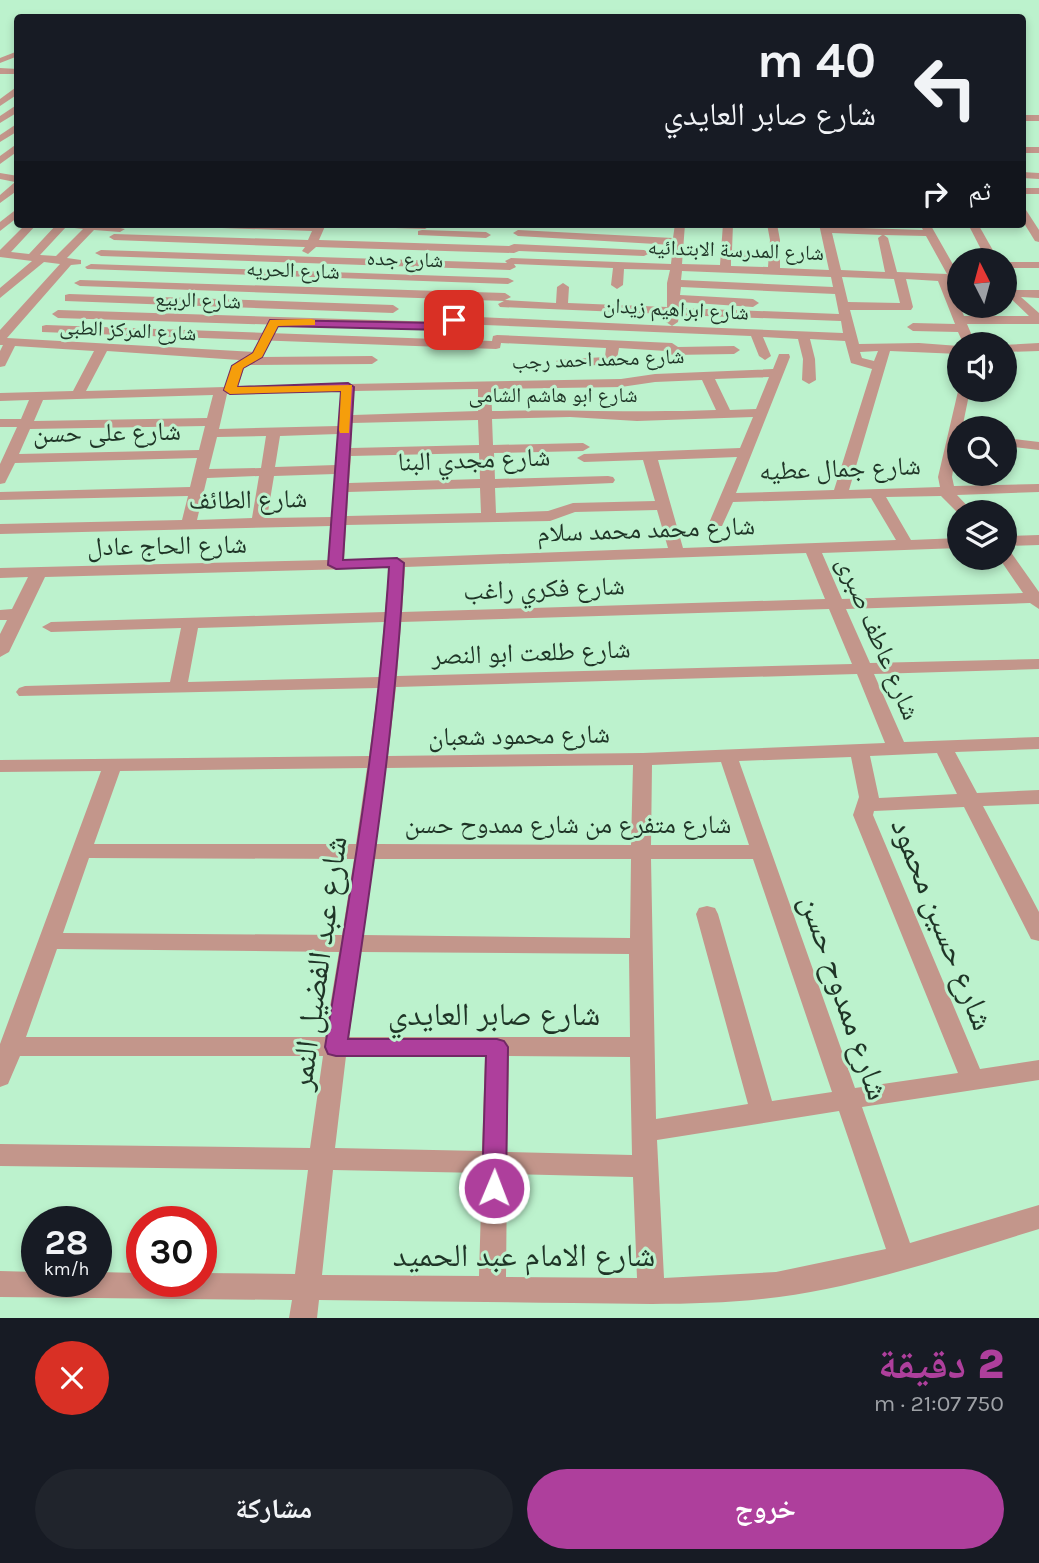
<!DOCTYPE html>
<html lang="ar">
<meta charset="utf-8">
<style>
:root{--surface:#171b24;--page:#20242c;--text:#f1f3f6;--muted:#9ea1a6;--accent:#ae3f9c}
body{margin:0;font-family:Karla,"Noto Naskh Arabic",sans-serif;background:var(--page);color:var(--text);direction:rtl;height:100vh;display:flex;flex-direction:column;font-size:26px;white-space:nowrap}
*{box-sizing:border-box;margin:0}
p{font-size:23px;color:var(--muted)}
.icon{flex:none;width:38px;height:38px;fill:none;stroke:currentColor;stroke-width:2;stroke-linecap:round;stroke-linejoin:round}
.map{position:relative;height:1318px;overflow:hidden;direction:ltr}
.details{display:flex;flex-direction:column;background:var(--surface);flex:1}
.details>*{flex:none}
.hud{position:absolute;left:14px;top:14px;width:1012px;height:214px;border-radius:7px;box-shadow:0 4px 10px #0003;direction:rtl;background:#171b24;color:var(--text);overflow:hidden}
.needle{width:46px;rotate:354deg}
.fabs{position:absolute;left:947px;top:248px;display:grid;gap:14px}
.fabs a{display:grid;place-items:center;width:70px;height:70px;border-radius:50%;background:var(--surface);box-shadow:0 4px 10px #0003;font-size:35px}
.speed{position:absolute;left:21px;top:1206px;display:flex;gap:14px;font-size:35px;font-weight:700;text-align:center}
.speed>*{display:grid;place-content:center;width:91px;height:91px;border-radius:50%;background:var(--surface);box-shadow:0 4px 10px #0003;line-height:1}
.speed small{font-size:18px;font-weight:400}
.speed .limit{border:10px solid #d22;background:#fff;color:#111}
.pin{position:absolute;display:grid;place-items:center;width:60px;height:60px;color:#fff;margin:-30px;border-radius:14px;box-shadow:0 4px 10px #0006}
.me{position:absolute;width:77px;margin:-38px;rotate:1deg;stroke-linejoin:round;filter:drop-shadow(0 0 5px #0008)}
.turn{display:flex;align-items:center;gap:24px;height:147px;padding:0 35px;font-size:32px}
.turn .icon{width:91px;height:91px;stroke-width:2.5}
.turn b{display:block;font-size:49px;line-height:60px}
.then{display:flex;align-items:center;height:66px;padding:0 35px;background:#0003;gap:14px;font-size:26px}
.round{display:grid;place-items:center;flex:none;width:74px;height:74px;border-radius:37px;background:var(--page)}
.overview{display:flex;align-items:center;justify-content:space-between;height:119px;padding:0 35px}
h1{font-size:42px;font-weight:800;line-height:52px;color:var(--accent)}
.cta{display:flex;gap:14px;margin-top:auto;padding:14px 35px}
.cta a{flex:1;height:80px;border-radius:42px;background:var(--accent);color:#fff;font-size:28px;font-weight:800;line-height:80px;text-align:center}
.cta a+a{background:var(--page);color:var(--text)}
.map>svg:first-child{display:block}
</style>
<div class="map">
<svg width="1039" height="1318" viewBox="0 0 1039 1318">
<rect width="100%" height="100%" fill="#bcf2cd"/>
<g fill="none" stroke-linecap="round" stroke-linejoin="round">
<g fill="#c3968b" fill-rule="evenodd">
<path d="M 18,51 L 18,56 L 0,63 L 0,58 Z"/>
<path d="M 0,68 L 18,69 L 18,74 L 0,74 Z"/>
<path d="M 15,88 L 18,88 L 18,94 L 0,106 L 0,99 Z"/>
<path d="M 18,104 L 18,112 L 0,123 L 0,116 Z"/>
<rect x="1022" y="115" width="17" height="6"/>
<path d="M 18,123 L 18,131 L 0,142 L 0,135 Z"/>
<path d="M 18,143 L 18,151 L 0,164 L 0,156 Z"/>
<rect x="1022" y="147" width="17" height="6"/>
<path d="M 1022,172 L 1039,173 L 1039,179 L 1022,178 Z"/>
<path d="M 0,173 L 18,176 L 18,190 L 0,203 L 0,195 L 15,182 L 0,179 Z"/>
<rect x="1022" y="188" width="17" height="6"/>
<path d="M 18,208 L 18,217 L 0,231 L 0,222 Z"/>
<path d="M 1022,209 L 1026,210 L 1039,230 L 1039,242 L 1035,241 L 1022,220 Z"/>
<path d="M 26,224 L 37,224 L 11,252 L 29,254 L 57,224 L 102,224 L 125,229 L 120,232 L 94,230 L 67,258 L 81,260 L 81,264 L 71,265 L 7,338 L 255,352 L 261,357 L 372,356 L 378,360 L 372,364 L 249,365 L 244,368 L 238,386 L 621,379 L 655,374 L 773,369 L 779,354 L 789,354 L 790,357 L 736,493 L 834,490 L 872,369 L 851,363 L 845,341 L 810,339 L 815,359 L 816,380 L 809,384 L 802,380 L 803,359 L 798,339 L 763,337 L 771,356 L 765,360 L 759,356 L 751,336 L 459,324 L 443,330 L 58,318 L 52,314 L 58,310 L 441,322 L 457,316 L 672,326 L 666,322 L 667,314 L 500,307 L 498,304 L 504,301 L 80,286 L 74,283 L 80,280 L 505,293 L 511,297 L 505,300 L 556,303 L 557,287 L 563,283 L 569,287 L 568,303 L 667,307 L 667,283 L 670,270 L 624,269 L 623,285 L 617,289 L 611,285 L 613,268 L 514,264 L 516,267 L 510,270 L 101,256 L 95,253 L 101,250 L 507,263 L 505,261 L 511,258 L 671,264 L 673,245 L 518,236 L 513,233 L 518,230 L 673,238 L 675,224 L 685,224 L 682,264 L 720,265 L 723,224 L 733,224 L 732,250 L 745,251 L 751,254 L 745,257 L 731,257 L 731,266 L 768,267 L 770,240 L 767,224 L 777,224 L 780,240 L 780,268 L 829,270 L 819,224 L 829,224 L 830,227 L 923,230 L 920,224 L 930,224 L 959,275 L 959,281 L 950,281 L 964,316 L 1029,316 L 1005,293 L 1004,279 L 1015,290 L 1039,290 L 1039,298 L 1021,297 L 1039,313 L 1039,324 L 967,324 L 976,345 L 964,345 L 958,332 L 913,331 L 907,327 L 913,323 L 955,324 L 938,281 L 906,279 L 913,307 L 911,310 L 850,310 L 859,344 L 919,343 L 959,346 L 959,354 L 890,351 L 849,490 L 940,487 L 938,477 L 959,387 L 959,390 L 970,390 L 962,429 L 959,429 L 952,477 L 954,486 L 1039,484 L 1039,492 L 957,495 L 974,513 L 959,514 L 941,496 L 886,497 L 911,540 L 959,538 L 959,548 L 822,553 L 842,599 L 1023,593 L 999,558 L 1004,558 L 1004,549 L 1010,551 L 1039,592 L 1039,609 L 1030,603 L 846,609 L 870,663 L 1039,659 L 1039,669 L 874,674 L 904,742 L 1039,737 L 1039,749 L 955,752 L 977,793 L 1039,790 L 1039,804 L 983,806 L 1039,912 L 1039,941 L 1031,939 L 964,807 L 874,811 L 873,815 L 980,1069 L 1039,1060 L 1039,1080 L 862,1107 L 910,1243 L 1039,1205 L 1039,1229 C 953,1255 868,1285 779,1297 C 710,1306 641,1304 573,1303 C 488,1302 404,1301 319,1300 L 317,1318 L 289,1318 L 292,1300 L 0,1297 L 0,1271 L 37,1272 L 37,1281 L 96,1281 L 96,1272 L 142,1273 L 142,1281 L 201,1281 L 201,1273 L 295,1274 L 308,1170 L 0,1166 L 0,1144 L 310,1148 L 323,1056 L 20,1056 L 8,1084 L 0,1087 L 0,1044 L 101,771 L 0,772 L 0,760 L 369,756 L 378,688 L 19,696 L 16,692 L 19,688 L 25,686 L 170,682 L 181,628 L 51,632 L 42,627 L 51,622 L 385,612 L 389,568 L 45,577 L 9,652 L 0,657 L 0,634 L 7,620 L 0,620 L 0,610 L 12,609 L 28,577 L 0,578 L 0,568 L 328,560 L 331,526 L 0,534 L 0,524 L 182,520 L 188,496 L 0,500 L 0,492 L 190,487 L 197,458 L 15,463 L 5,483 L 0,484 L 0,464 L 17,427 L 0,427 L 0,419 L 21,419 L 29,400 L 0,401 L 0,393 L 73,391 L 94,351 L 15,346 L 5,366 L 0,367 L 0,351 L 3,345 L 0,345 L 0,330 L 60,264 L 44,262 L 0,298 L 0,288 L 32,261 L 0,257 L 0,250 ZM 66,227 L 83,229 L 56,256 L 40,255 ZM 832,233 L 882,235 L 878,238 L 885,272 L 841,270 ZM 884,235 L 926,236 L 947,274 L 897,272 L 888,238 ZM 682,271 L 831,277 L 833,287 L 681,280 ZM 842,277 L 894,279 L 900,303 L 848,302 ZM 681,287 L 835,294 L 839,314 L 679,308 L 680,302 L 753,307 L 759,303 L 753,299 L 680,295 ZM 679,315 L 841,321 L 843,333 L 672,326 L 678,322 ZM 107,351 L 239,360 L 232,366 L 225,387 L 86,391 ZM 878,351 L 874,361 L 862,358 L 860,352 ZM 769,377 L 756,409 L 730,410 L 715,379 ZM 702,380 L 716,410 C 641,413 567,409 492,411 L 491,389 L 621,387 L 655,382 ZM 478,389 L 478,411 L 353,415 L 354,391 ZM 341,391 L 338,426 L 219,429 L 227,394 ZM 213,395 L 207,418 L 34,421 L 43,400 ZM 570,417 L 637,421 L 753,417 L 740,448 L 584,454 L 577,458 L 584,462 L 643,460 L 655,501 L 573,503 L 548,511 L 496,513 L 495,488 L 613,483 L 615,480 L 613,477 L 608,476 L 495,479 L 494,453 L 583,451 L 590,447 L 583,443 L 493,445 L 492,419 ZM 478,420 L 479,445 L 351,448 L 352,423 ZM 205,426 L 199,450 L 19,454 L 30,429 ZM 338,434 L 336,465 L 275,467 L 280,436 ZM 266,436 L 261,468 L 209,469 L 217,437 ZM 479,453 L 480,479 L 349,483 L 351,456 ZM 737,457 L 709,523 L 712,526 L 722,526 L 733,502 L 871,498 L 896,540 L 683,548 L 658,460 ZM 335,474 L 332,517 L 267,518 L 274,476 ZM 259,476 L 252,518 L 197,520 L 207,478 ZM 480,488 L 481,513 L 347,516 L 348,492 ZM 657,510 L 668,548 L 344,560 L 346,525 L 550,521 L 575,512 ZM 806,553 L 825,599 L 402,612 L 405,567 ZM 829,609 L 852,664 L 397,676 L 401,622 ZM 384,622 L 379,677 L 188,682 L 198,628 ZM 857,674 L 885,743 L 643,753 L 388,756 L 396,687 ZM 937,753 L 957,794 L 879,798 L 870,756 ZM 851,757 L 859,797 L 853,815 L 958,1073 L 855,1088 L 739,761 ZM 721,762 L 749,845 L 651,845 L 652,765 ZM 633,765 L 631,845 L 376,844 L 386,768 ZM 367,768 L 356,844 L 94,844 L 120,771 ZM 89,858 L 354,859 L 342,935 L 63,933 ZM 374,859 L 631,859 L 630,938 L 363,935 ZM 651,859 L 753,859 L 832,1092 L 772,1101 L 718,914 L 715,908 L 707,906 L 699,908 L 696,914 L 748,1104 L 656,1119 ZM 57,949 L 339,952 L 325,1037 L 26,1037 ZM 361,952 L 629,954 L 630,1037 L 349,1037 ZM 346,1056 L 485,1056 L 482,1151 L 335,1148 ZM 509,1056 L 630,1057 L 632,1155 L 507,1152 ZM 839,1111 L 886,1249 L 776,1272 L 664,1278 L 657,1140 ZM 333,1170 L 482,1173 L 479,1276 L 322,1275 ZM 507,1174 L 633,1177 L 637,1278 L 506,1277 Z"/>
<path d="M 326,224 L 319,240 L 509,246 L 514,244 L 644,250 L 650,253 L 644,256 L 519,251 L 514,253 L 316,247 L 308,254 L 302,251 L 305,247 L 114,240 L 109,237 L 114,234 L 308,240 L 312,231 L 222,228 L 217,225 Z"/>
<path d="M 361,224 L 429,224 L 430,226 L 425,229 L 366,227 Z"/>
<path d="M 968,224 L 978,224 L 999,261 L 987,261 Z"/>
<path d="M 422,230 L 486,232 L 491,235 L 486,238 L 418,235 L 418,231 Z"/>
<rect x="1004" y="262" width="35" height="6"/>
<path d="M 91,264 L 508,278 L 514,281 L 508,284 L 87,269 L 85,267 Z"/>
<path d="M 69,294 L 393,305 L 399,309 L 393,313 L 65,301 L 65,295 Z"/>
<path d="M 438,307 L 469,307 L 475,311 L 469,315 L 434,314 L 432,311 Z"/>
<path d="M 46,325 L 492,341 L 493,336 L 497,335 L 672,343 L 678,347 L 734,346 L 740,350 L 734,354 L 672,355 L 666,351 L 619,348 L 616,364 L 562,367 L 556,363 L 557,360 L 605,357 L 606,348 L 501,343 L 500,348 L 496,349 L 42,332 L 42,326 Z"/>
<path d="M 1039,343 L 1039,351 L 1004,352 L 1004,345 L 1002,345 Z"/>
<path d="M 1004,438 L 1039,442 L 1039,450 L 1004,446 Z"/>
<path d="M 1039,535 L 1039,545 L 1004,546 L 1004,536 Z"/>
</g>
</g>
<path fill="#ae3f9c" stroke="#712965" stroke-width="2" d="M 454,317 L 459,320 L 443,330 L 278,326 L 262,357 L 243,368 L 237,387 L 348,383 L 354,387 L 343,560 L 397,558 L 404,563 C 396,722 371,881 348,1039 L 497,1039 L 504,1041 L 508,1047 L 506,1188 L 502,1195 L 494,1198 L 486,1195 L 482,1188 L 486,1056 L 336,1056 L 328,1054 L 325,1047 C 351,888 379,728 389,567 L 336,569 L 328,565 L 341,391 L 230,394 L 224,390 L 232,366 L 253,353 L 270,320 L 441,323 Z"/>
<path fill="#f59e0b" d="M 311,319 L 315,320 L 315,325 L 278,326 L 262,357 L 243,368 L 237,387 L 352,385 L 349,433 L 340,433 L 339,430 L 341,391 L 230,394 L 224,390 L 232,366 L 253,353 L 270,320 Z"/>
<g text-anchor="middle" stroke-width="6" stroke-linejoin="round" paint-order="stroke">
<g font-size="21" fill="#1f3527" stroke="#bcf2cd">
<text transform="translate(736 250) rotate(2)" y="7">شارع المدرسة الابتدائيه</text>
<text transform="translate(405 259) rotate(2)" y="7">شارع جده</text>
<text transform="translate(293 270) rotate(2)" y="7">شارع الحريه</text>
<text transform="translate(198 300) rotate(2)" y="7">شارع الربيع</text>
<text transform="translate(676 309) rotate(3)" y="7">شارع ابراهيم زيدان</text>
<text transform="translate(128 330) rotate(3)" y="7">شارع المركز الطبى</text>
<text transform="translate(598 359) rotate(-2)" y="7">شارع محمد احمد رجب</text>
<text x="553" y="402">شارع ابو هاشم الشامى</text>
</g>
<g font-size="26" fill="#1f3527" stroke="#bcf2cd">
<text transform="translate(107 432) rotate(-1)" y="9">شارع على حسن</text>
<text transform="translate(474 459) rotate(-2)" y="9">شارع مجدي البنا</text>
<text transform="translate(840 468) rotate(-2)" y="9">شارع جمال عطيه</text>
<text transform="translate(248 499) rotate(-1)" y="9">شارع الطائف</text>
<text transform="translate(646 529) rotate(-2)" y="9">شارع محمد محمد سلام</text>
<text transform="translate(167 545) rotate(-1)" y="9">شارع الحاج عادل</text>
<text transform="translate(544 588) rotate(-2)" y="9">شارع فكري راغب</text>
<text transform="translate(879 638) rotate(67)" y="9">شارع عاطف صبرى</text>
<text transform="translate(531 652) rotate(-2)" y="9">شارع طلعت ابو النصر</text>
<text transform="translate(519 735) rotate(-1)" y="9">شارع محمود شعبان</text>
<text x="568" y="833">شارع متفرع من شارع ممدوح حسن</text>
</g>
<g font-size="32" fill="#1f3527" stroke="#bcf2cd">
<text transform="translate(943 924) rotate(68)" y="11">شارع حسين محمود</text>
<text transform="translate(318 963) rotate(-82)" y="11">شارع عبد الفضيل النمر</text>
<text transform="translate(845 997) rotate(71)" y="11">شارع ممدوح حسن</text>
<text x="494" y="1025">شارع صابر العايدي</text>
<text x="524" y="1266">شارع الامام عبد الحميد</text>
</g>
</g>
</svg>
<div class="fabs">
<a><svg class="needle" viewBox="-14 -14 28 28"><path d="M0-13l5 13h-10z" fill="#e53935"/><path d="M0 13l5-13h-10z" fill="#9ea1a6"/></svg></a>
<a><svg class="icon" aria-label="sound" viewBox="0 0 24 24"><path d="M4 9h4l5-4v14l-5-4H4zM17 9q2 3 0 6"/></svg></a>
<a><svg class="icon" aria-label="search" viewBox="0 0 24 24"><circle cx="10" cy="10" r="6"/><path d="M15 15l6 6"/></svg></a>
<a><svg class="icon" aria-label="layers" viewBox="0 0 24 24"><path d="M12 4l9 5-9 5-9-5zM3 14l9 5 9-5"/></svg></a>
</div>
<div class="speed"><div>28<small>km/h</small></div><div class="limit">30</div></div>
<div class="pin" style="left:454px;top:320px;background:#d93025"><svg class="icon" aria-label="arrive" viewBox="0 0 24 24"><path d="M6 21V4h12l-3 4 3 4H6"/></svg></div>
<svg class="me" style="left:494px;top:1188px" viewBox="-20 -20 40 40"><circle r="17" fill="#ae3f9c" stroke="#fff" stroke-width="3"/><path d="M0-11L8 9 0 5-8 9z" fill="#fff"/></svg>
<div class="hud">
<div class="turn"><svg class="icon" aria-label="left" viewBox="0 0 24 24"><path d="M17 20v-9H6M10 6l-5 5 5 5"/></svg><div><b>40 m</b>شارع صابر العايدي</div></div>
<div class="then">ثم<svg class="icon" aria-label="right" viewBox="0 0 24 24"><path d="M7 20v-9h11M14 6l5 5-5 5"/></svg></div>
</div>
</div>
<section class="details">
<div class="overview"><div><h1>2 دقيقة</h1><p>750 m · 21:07</p></div><a class="round" style="background:#d93025;color:#fff"><svg class="icon" aria-label="close" viewBox="0 0 24 24"><path d="M6 6l12 12M18 6L6 18"/></svg></a></div>
<div class="cta"><a>خروج</a><a>مشاركة</a></div>
</section>
